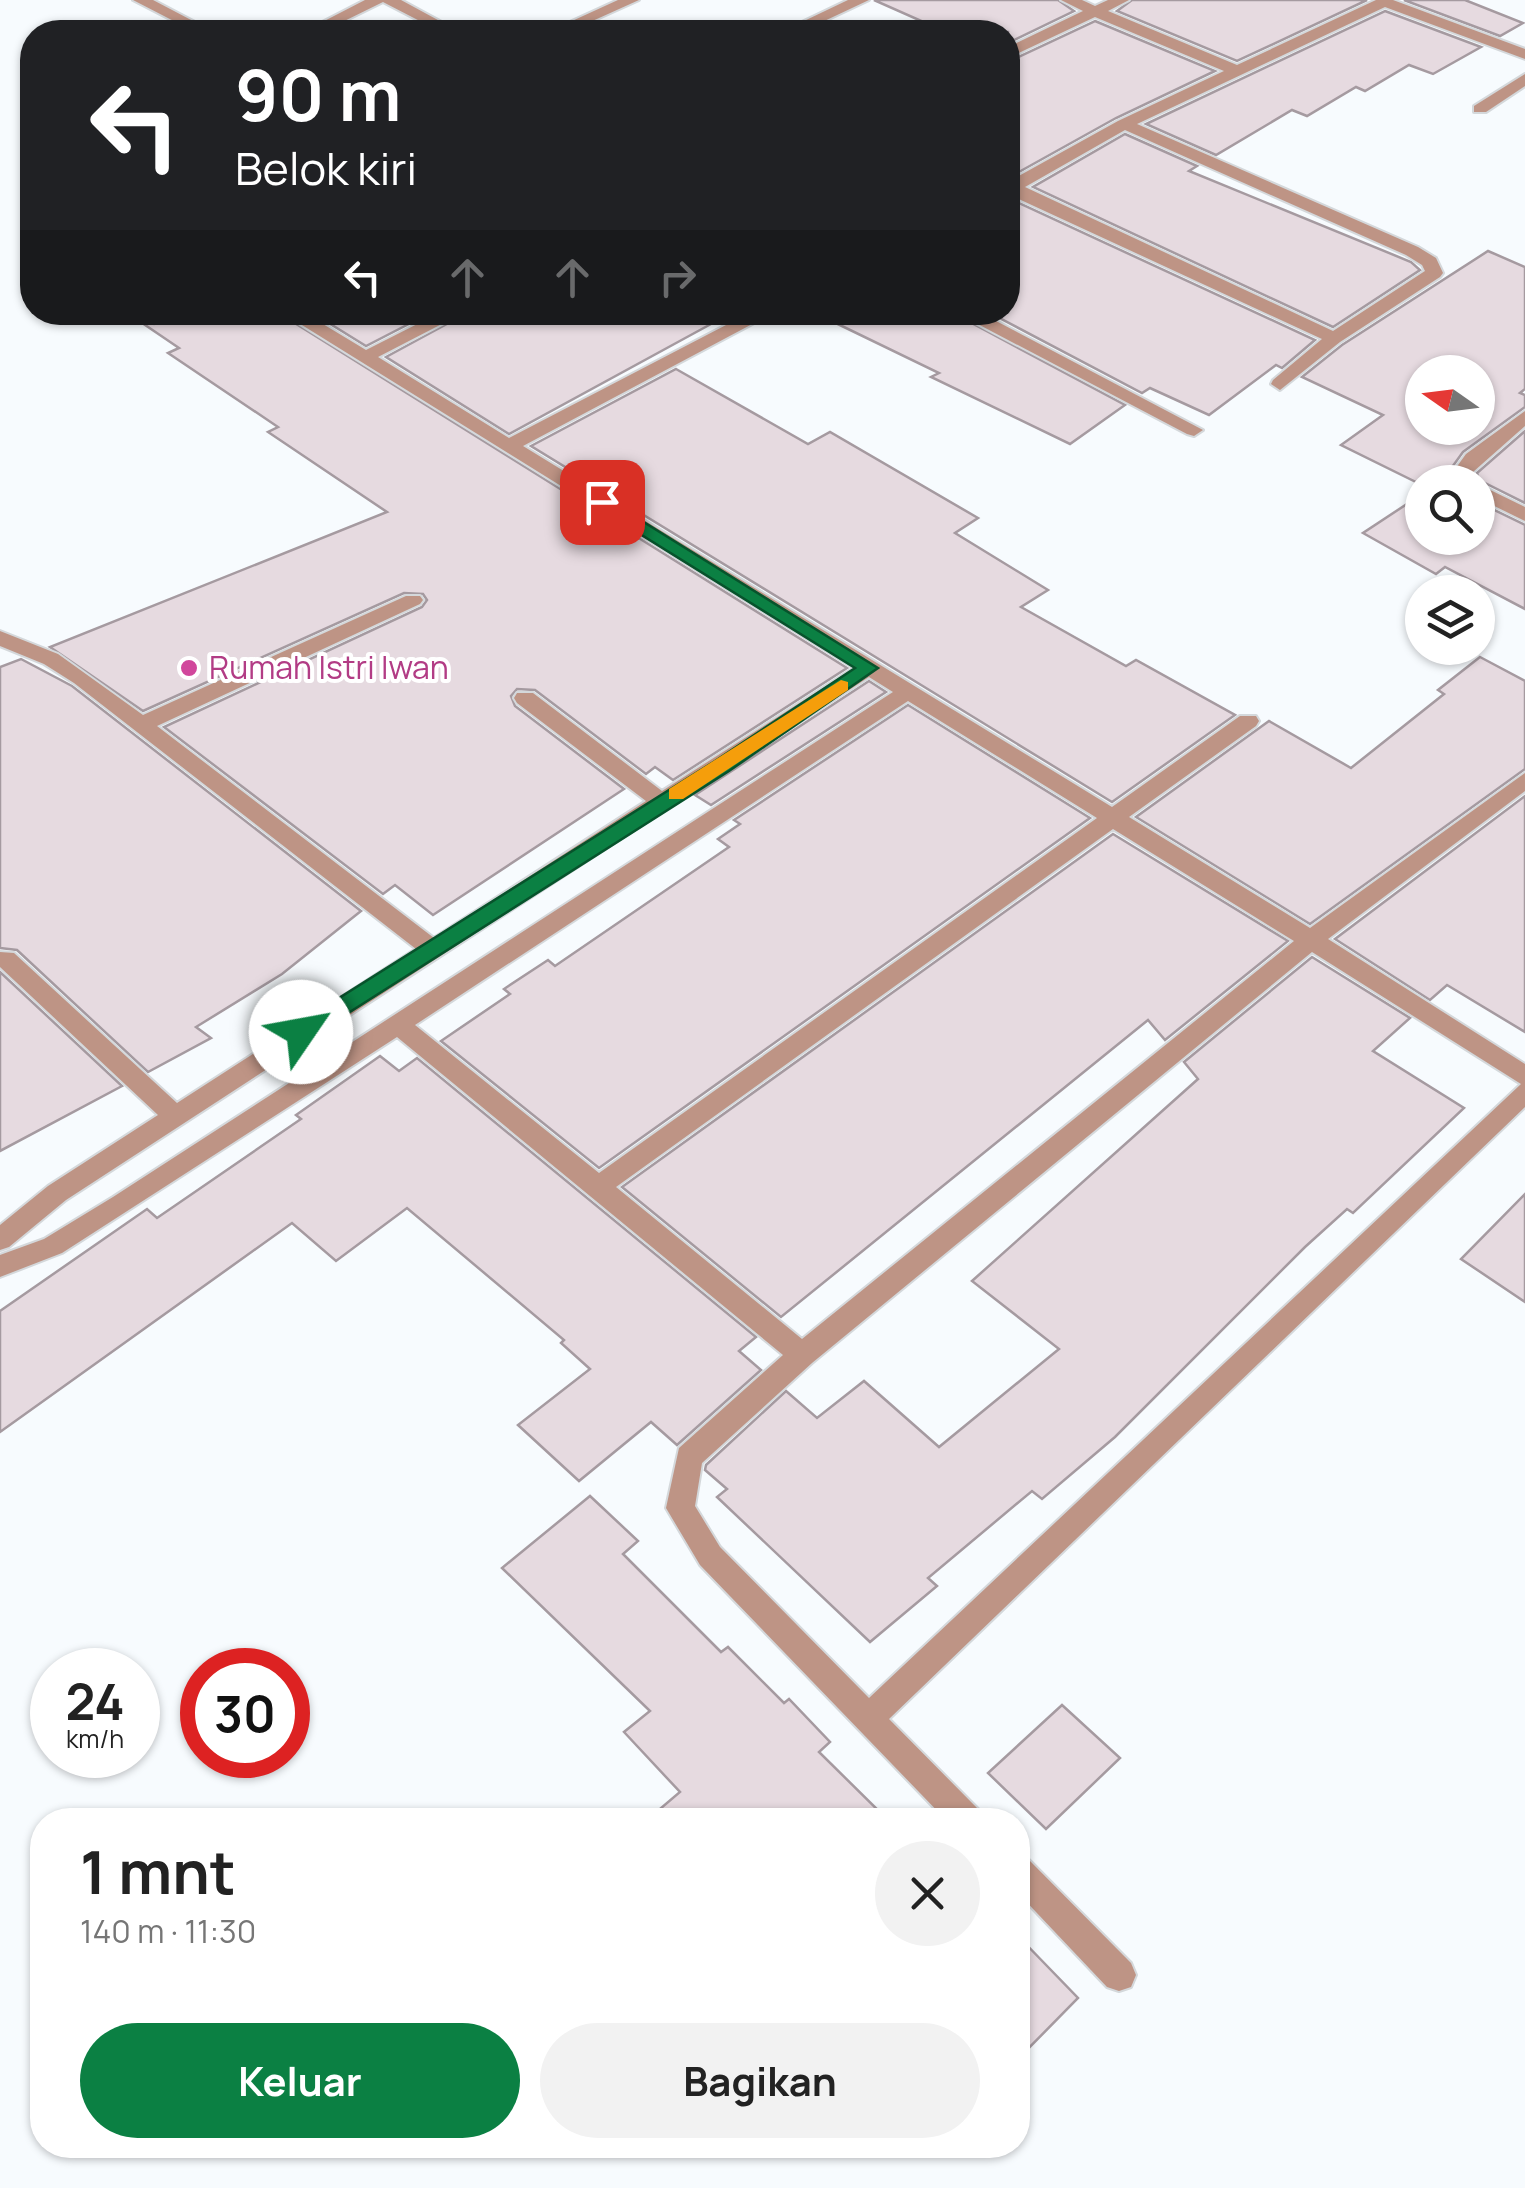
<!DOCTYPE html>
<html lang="id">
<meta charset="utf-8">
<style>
:root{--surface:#fff;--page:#f2f2f2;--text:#222;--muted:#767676;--accent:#0b8043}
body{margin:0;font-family:Manrope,sans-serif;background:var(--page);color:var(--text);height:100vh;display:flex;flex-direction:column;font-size:38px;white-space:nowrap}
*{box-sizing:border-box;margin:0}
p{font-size:32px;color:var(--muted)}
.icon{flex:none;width:55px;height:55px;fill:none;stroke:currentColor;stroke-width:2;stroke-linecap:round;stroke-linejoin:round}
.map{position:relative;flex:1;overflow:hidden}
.drawer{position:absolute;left:30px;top:1808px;width:1000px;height:350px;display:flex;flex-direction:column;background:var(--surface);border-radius:40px;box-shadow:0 2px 8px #0004}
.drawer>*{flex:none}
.banner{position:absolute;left:20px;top:20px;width:1000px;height:305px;border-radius:40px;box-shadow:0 2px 8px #0004;background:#202124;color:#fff;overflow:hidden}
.needle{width:65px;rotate:284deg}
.fabs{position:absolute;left:1405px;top:355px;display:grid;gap:20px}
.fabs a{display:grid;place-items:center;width:90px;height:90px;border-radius:50%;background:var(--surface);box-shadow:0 2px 8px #0004;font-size:50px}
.speed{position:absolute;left:30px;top:1648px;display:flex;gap:20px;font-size:50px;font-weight:700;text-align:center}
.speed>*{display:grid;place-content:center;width:130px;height:130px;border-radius:50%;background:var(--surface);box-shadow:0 2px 8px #0004;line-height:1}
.speed small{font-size:25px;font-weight:400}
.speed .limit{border:15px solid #d22;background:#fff;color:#111}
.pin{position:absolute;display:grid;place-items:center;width:85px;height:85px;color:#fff;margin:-42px;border-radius:20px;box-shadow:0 5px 15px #0006}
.me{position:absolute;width:110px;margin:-55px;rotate:57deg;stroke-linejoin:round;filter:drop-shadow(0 0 8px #0008)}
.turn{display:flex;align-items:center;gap:35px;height:210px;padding:0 50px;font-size:45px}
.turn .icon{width:130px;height:130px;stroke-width:2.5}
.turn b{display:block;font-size:70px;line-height:85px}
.lanes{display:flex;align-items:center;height:95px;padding:0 50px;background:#0003;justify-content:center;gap:50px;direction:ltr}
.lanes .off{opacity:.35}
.round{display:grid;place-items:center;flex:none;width:105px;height:105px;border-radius:52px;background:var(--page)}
.overview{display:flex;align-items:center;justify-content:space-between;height:170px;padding:0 50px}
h1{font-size:60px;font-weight:700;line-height:75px}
.action{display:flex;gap:20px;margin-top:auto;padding:20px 50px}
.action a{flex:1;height:115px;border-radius:60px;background:var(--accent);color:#fff;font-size:40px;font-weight:700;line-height:115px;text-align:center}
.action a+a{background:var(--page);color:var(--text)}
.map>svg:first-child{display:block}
</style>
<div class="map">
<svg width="1525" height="2188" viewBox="0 0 1525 2188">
<rect width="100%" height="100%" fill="#f7fbfe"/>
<g fill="#e6dae0" stroke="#a59aa0" stroke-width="2.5" fill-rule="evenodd">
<path d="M 874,0 L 1058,0 L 1074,11 L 1008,43 L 1008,32 L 946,32 Z"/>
<path d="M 1132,0 L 1367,0 L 1237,61 L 1117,11 Z"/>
<path d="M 1404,0 L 1465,0 L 1523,23 L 1500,36 Z"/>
<path d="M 1385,11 L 1481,47 L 1433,74 L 1409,65 L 1365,91 L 1356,87 L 1307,116 L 1292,110 L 1216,155 L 1146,124 Z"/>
<path d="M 1095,21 L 1215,71 L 1116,118 L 1008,178 L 1008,62 Z"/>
<path d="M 1125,134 L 1197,166 L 1189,171 L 1411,262 L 1420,270 L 1333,327 L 1033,187 Z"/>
<path d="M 1008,198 L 1315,340 L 1282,368 L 1276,365 L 1209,415 L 1150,388 L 1142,393 L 988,312 L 1008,312 Z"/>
<path d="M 1488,251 L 1525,267 L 1525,389 L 1520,393 L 1525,395 L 1525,407 L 1463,452 L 1450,470 L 1453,482 L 1422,485 L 1341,445 L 1383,415 L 1302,377 L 1342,345 ZM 1422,372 L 1478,372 L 1478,428 L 1422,428 Z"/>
<path d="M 126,312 L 144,312 L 146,322 L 154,324 L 175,312 L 277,312 L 847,668 L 673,780 L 655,767 L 646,774 L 535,690 L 517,689 L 511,696 L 515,706 L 624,789 L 433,915 L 395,885 L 383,894 L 164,727 L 422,607 L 427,600 L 423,594 L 404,593 L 143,711 L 50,647 L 387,512 L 268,432 L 278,427 L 168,353 L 179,348 Z"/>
<path d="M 311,312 L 432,312 L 366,346 Z"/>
<path d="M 469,312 L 733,312 L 509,434 L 386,357 Z"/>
<path d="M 813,312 L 951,312 L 1125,405 L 1070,444 L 931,377 L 939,373 Z"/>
<path d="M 676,369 L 808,444 L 830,432 L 978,518 L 955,533 L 1048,590 L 1021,607 L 1126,666 L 1136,660 L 1235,715 L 1112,802 L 531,446 Z"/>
<path d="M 1525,431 L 1525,503 L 1479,480 L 1477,473 Z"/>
<path d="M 1422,494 L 1422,538 L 1478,538 L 1478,502 L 1525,525 L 1525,609 L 1445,567 L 1436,574 L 1363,533 Z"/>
<path d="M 1480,657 L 1525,681 L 1525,769 L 1310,924 L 1136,817 L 1269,721 L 1351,768 L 1444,694 L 1438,690 Z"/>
<path d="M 21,659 L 72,686 L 361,911 L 282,974 L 196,1027 L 211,1038 L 148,1072 L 17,950 L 0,948 L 0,667 Z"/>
<path d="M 869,681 L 886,692 L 711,805 L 695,795 Z"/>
<path d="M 908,705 L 1090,818 L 599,1168 L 441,1041 L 510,994 L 504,989 L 548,960 L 555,966 L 729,847 L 718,839 L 740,824 L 734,820 Z"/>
<path d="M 1525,796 L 1525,1032 L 1447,985 L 1430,1000 L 1335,939 Z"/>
<path d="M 1113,834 L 1288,941 L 1165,1040 L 1148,1020 L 781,1317 L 622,1187 Z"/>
<path d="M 1312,957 L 1410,1018 L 1373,1051 L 1464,1108 L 1353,1213 L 1347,1209 L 1305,1247 L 1115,1437 L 1042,1499 L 1032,1491 L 928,1578 L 937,1586 L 870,1642 L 717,1497 L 727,1489 L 705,1470 L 706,1465 L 786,1391 L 817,1418 L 864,1381 L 939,1447 L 1059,1349 L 972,1281 L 1198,1079 L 1184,1062 Z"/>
<path d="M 0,972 L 122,1086 L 0,1151 Z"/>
<path d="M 380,1056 L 399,1071 L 417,1058 L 756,1337 L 739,1351 L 761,1370 L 677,1445 L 651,1422 L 579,1481 L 518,1425 L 590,1369 L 561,1343 L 564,1340 L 407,1208 L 336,1261 L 292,1223 L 0,1432 L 0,1311 L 147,1209 L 157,1218 L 301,1119 L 296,1115 Z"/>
<path d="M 1525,1194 L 1525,1302 L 1461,1259 Z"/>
<path d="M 590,1496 L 638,1541 L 623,1554 L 721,1652 L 728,1647 L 784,1703 L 789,1699 L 830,1742 L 819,1752 L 888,1820 L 647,1820 L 680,1792 L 624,1732 L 650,1711 L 502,1568 Z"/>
<path d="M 1062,1705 L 1120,1758 L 1046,1829 L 988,1773 Z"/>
<path d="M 1018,1936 L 1078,1998 L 1018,2059 Z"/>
</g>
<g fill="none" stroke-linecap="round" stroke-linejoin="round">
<defs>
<g id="street">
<path d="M 133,0 L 153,0 L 214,32 L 195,32 Z"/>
<path d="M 365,0 L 401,0 L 460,32 L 441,32 L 383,2 L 322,32 L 303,32 Z"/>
<path d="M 618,0 L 639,0 L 568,32 L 548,32 Z"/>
<path d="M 848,0 L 869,0 L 801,32 L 781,32 Z"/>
<path d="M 1061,0 L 1082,0 L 1095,6 L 1108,0 L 1129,0 L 1108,11 L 1237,65 L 1376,0 L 1393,0 L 1525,49 L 1525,59 L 1385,7 L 1137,124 L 1418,247 L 1436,258 L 1443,273 L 1440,277 L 1340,342 L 1280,390 L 1271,384 L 1273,380 L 1322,339 L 1008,194 L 1008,182 L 1118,121 L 1224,71 L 1095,17 L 1008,58 L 1008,47 L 1083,11 ZM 1125,130 L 1406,255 L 1422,265 L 1425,271 L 1333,331 L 1025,187 Z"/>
<path d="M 1525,74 L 1525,86 L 1486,112 L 1474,112 L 1474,106 Z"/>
<path d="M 148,312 L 171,312 L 155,320 L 149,319 Z"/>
<path d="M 281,312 L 303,312 L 366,350 L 441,312 L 465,312 L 378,357 L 509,438 L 751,312 L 775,312 L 523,446 L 1112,807 L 1240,716 L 1256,716 L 1259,721 L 1256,726 L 1129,817 L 1310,928 L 1525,773 L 1525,791 L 1328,939 L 1525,1064 L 1525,1107 L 889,1719 L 978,1809 L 983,1820 L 946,1820 L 700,1565 L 666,1508 L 679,1448 L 783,1355 L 397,1037 L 62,1253 L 0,1277 L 0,1255 L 44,1239 L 113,1197 L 893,692 L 869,677 L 66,1200 L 9,1247 L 0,1250 L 0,1225 L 48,1186 L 158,1115 L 0,967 L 0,952 L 14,953 L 177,1103 L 416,949 L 74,683 L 44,664 L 0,646 L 0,631 L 58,654 L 143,715 L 406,596 L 420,596 L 423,600 L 420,604 L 157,726 L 434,938 L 646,801 L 517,703 L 514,698 L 517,693 L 533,693 L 662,791 L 854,668 ZM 908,701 L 1097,818 L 599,1173 L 415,1025 ZM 1113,829 L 1294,941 L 802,1339 L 616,1187 ZM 1312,952 L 1521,1084 L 869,1698 L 720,1547 L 695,1506 L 702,1463 L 812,1363 Z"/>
<path d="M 955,312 L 979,312 L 1203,430 L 1194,436 L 1187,434 Z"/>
<path d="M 1525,411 L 1525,426 L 1473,472 L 1475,482 L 1457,482 L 1453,472 L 1466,454 Z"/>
<path d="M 1478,484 L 1525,507 L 1525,521 L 1478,498 Z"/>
<path d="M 1018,1855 L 1029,1860 L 1131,1963 L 1136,1975 L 1131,1987 L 1119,1991 L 1107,1987 L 1018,1893 Z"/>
</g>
</defs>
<use href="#street" stroke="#d4d8db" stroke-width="4"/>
<use href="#street" fill="#be9485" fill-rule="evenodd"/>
</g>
<path fill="#0b8043" stroke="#07532c" stroke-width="2.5" d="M 602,496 L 878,668 L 729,771 L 309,1038 L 293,1038 L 290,1032 L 293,1027 L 715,761 L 855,668 L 595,506 L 595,498 Z"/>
<path fill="#f59e0b" d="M 841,680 L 848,682 L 848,690 L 683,799 L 669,799 L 669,789 Z"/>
<circle fill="#d1479c" stroke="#fff" stroke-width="4" cx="189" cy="668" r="10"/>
<g text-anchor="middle" stroke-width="8" stroke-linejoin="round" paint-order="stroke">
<g font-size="32" fill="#b23c85" stroke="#fff" text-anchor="start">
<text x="209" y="679">Rumah Istri Iwan</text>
</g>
</g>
</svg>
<div class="fabs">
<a><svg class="needle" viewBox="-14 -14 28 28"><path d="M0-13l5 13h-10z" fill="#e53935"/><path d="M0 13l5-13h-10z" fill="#767676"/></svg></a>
<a><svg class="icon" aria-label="search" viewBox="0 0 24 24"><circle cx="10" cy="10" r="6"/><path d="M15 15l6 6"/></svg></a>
<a><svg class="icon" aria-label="layers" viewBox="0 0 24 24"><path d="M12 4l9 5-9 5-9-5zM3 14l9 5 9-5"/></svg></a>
</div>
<div class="speed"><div>24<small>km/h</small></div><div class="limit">30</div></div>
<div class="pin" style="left:602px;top:502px;background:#d93025"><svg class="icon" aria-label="arrive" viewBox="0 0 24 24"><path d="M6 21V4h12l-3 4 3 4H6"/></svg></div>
<svg class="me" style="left:301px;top:1032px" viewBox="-20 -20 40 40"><circle r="19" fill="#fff"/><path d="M0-13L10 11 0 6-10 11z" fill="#0b8043"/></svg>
<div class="banner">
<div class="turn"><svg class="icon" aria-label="left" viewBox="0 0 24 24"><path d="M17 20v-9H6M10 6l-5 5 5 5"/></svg><div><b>90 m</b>Belok kiri</div></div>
<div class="lanes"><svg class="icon" aria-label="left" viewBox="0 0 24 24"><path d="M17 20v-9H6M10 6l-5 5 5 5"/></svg><svg class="icon off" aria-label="ahead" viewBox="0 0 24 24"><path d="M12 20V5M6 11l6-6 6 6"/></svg><svg class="icon off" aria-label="ahead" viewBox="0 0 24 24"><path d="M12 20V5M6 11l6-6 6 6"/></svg><svg class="icon off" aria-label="right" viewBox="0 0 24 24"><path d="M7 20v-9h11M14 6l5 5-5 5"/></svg></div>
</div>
<section class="drawer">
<div class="overview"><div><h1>1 mnt</h1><p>140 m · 11:30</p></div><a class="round"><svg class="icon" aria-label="close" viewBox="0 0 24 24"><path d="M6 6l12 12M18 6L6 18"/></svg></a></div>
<div class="action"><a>Keluar</a><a>Bagikan</a></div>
</section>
</div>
